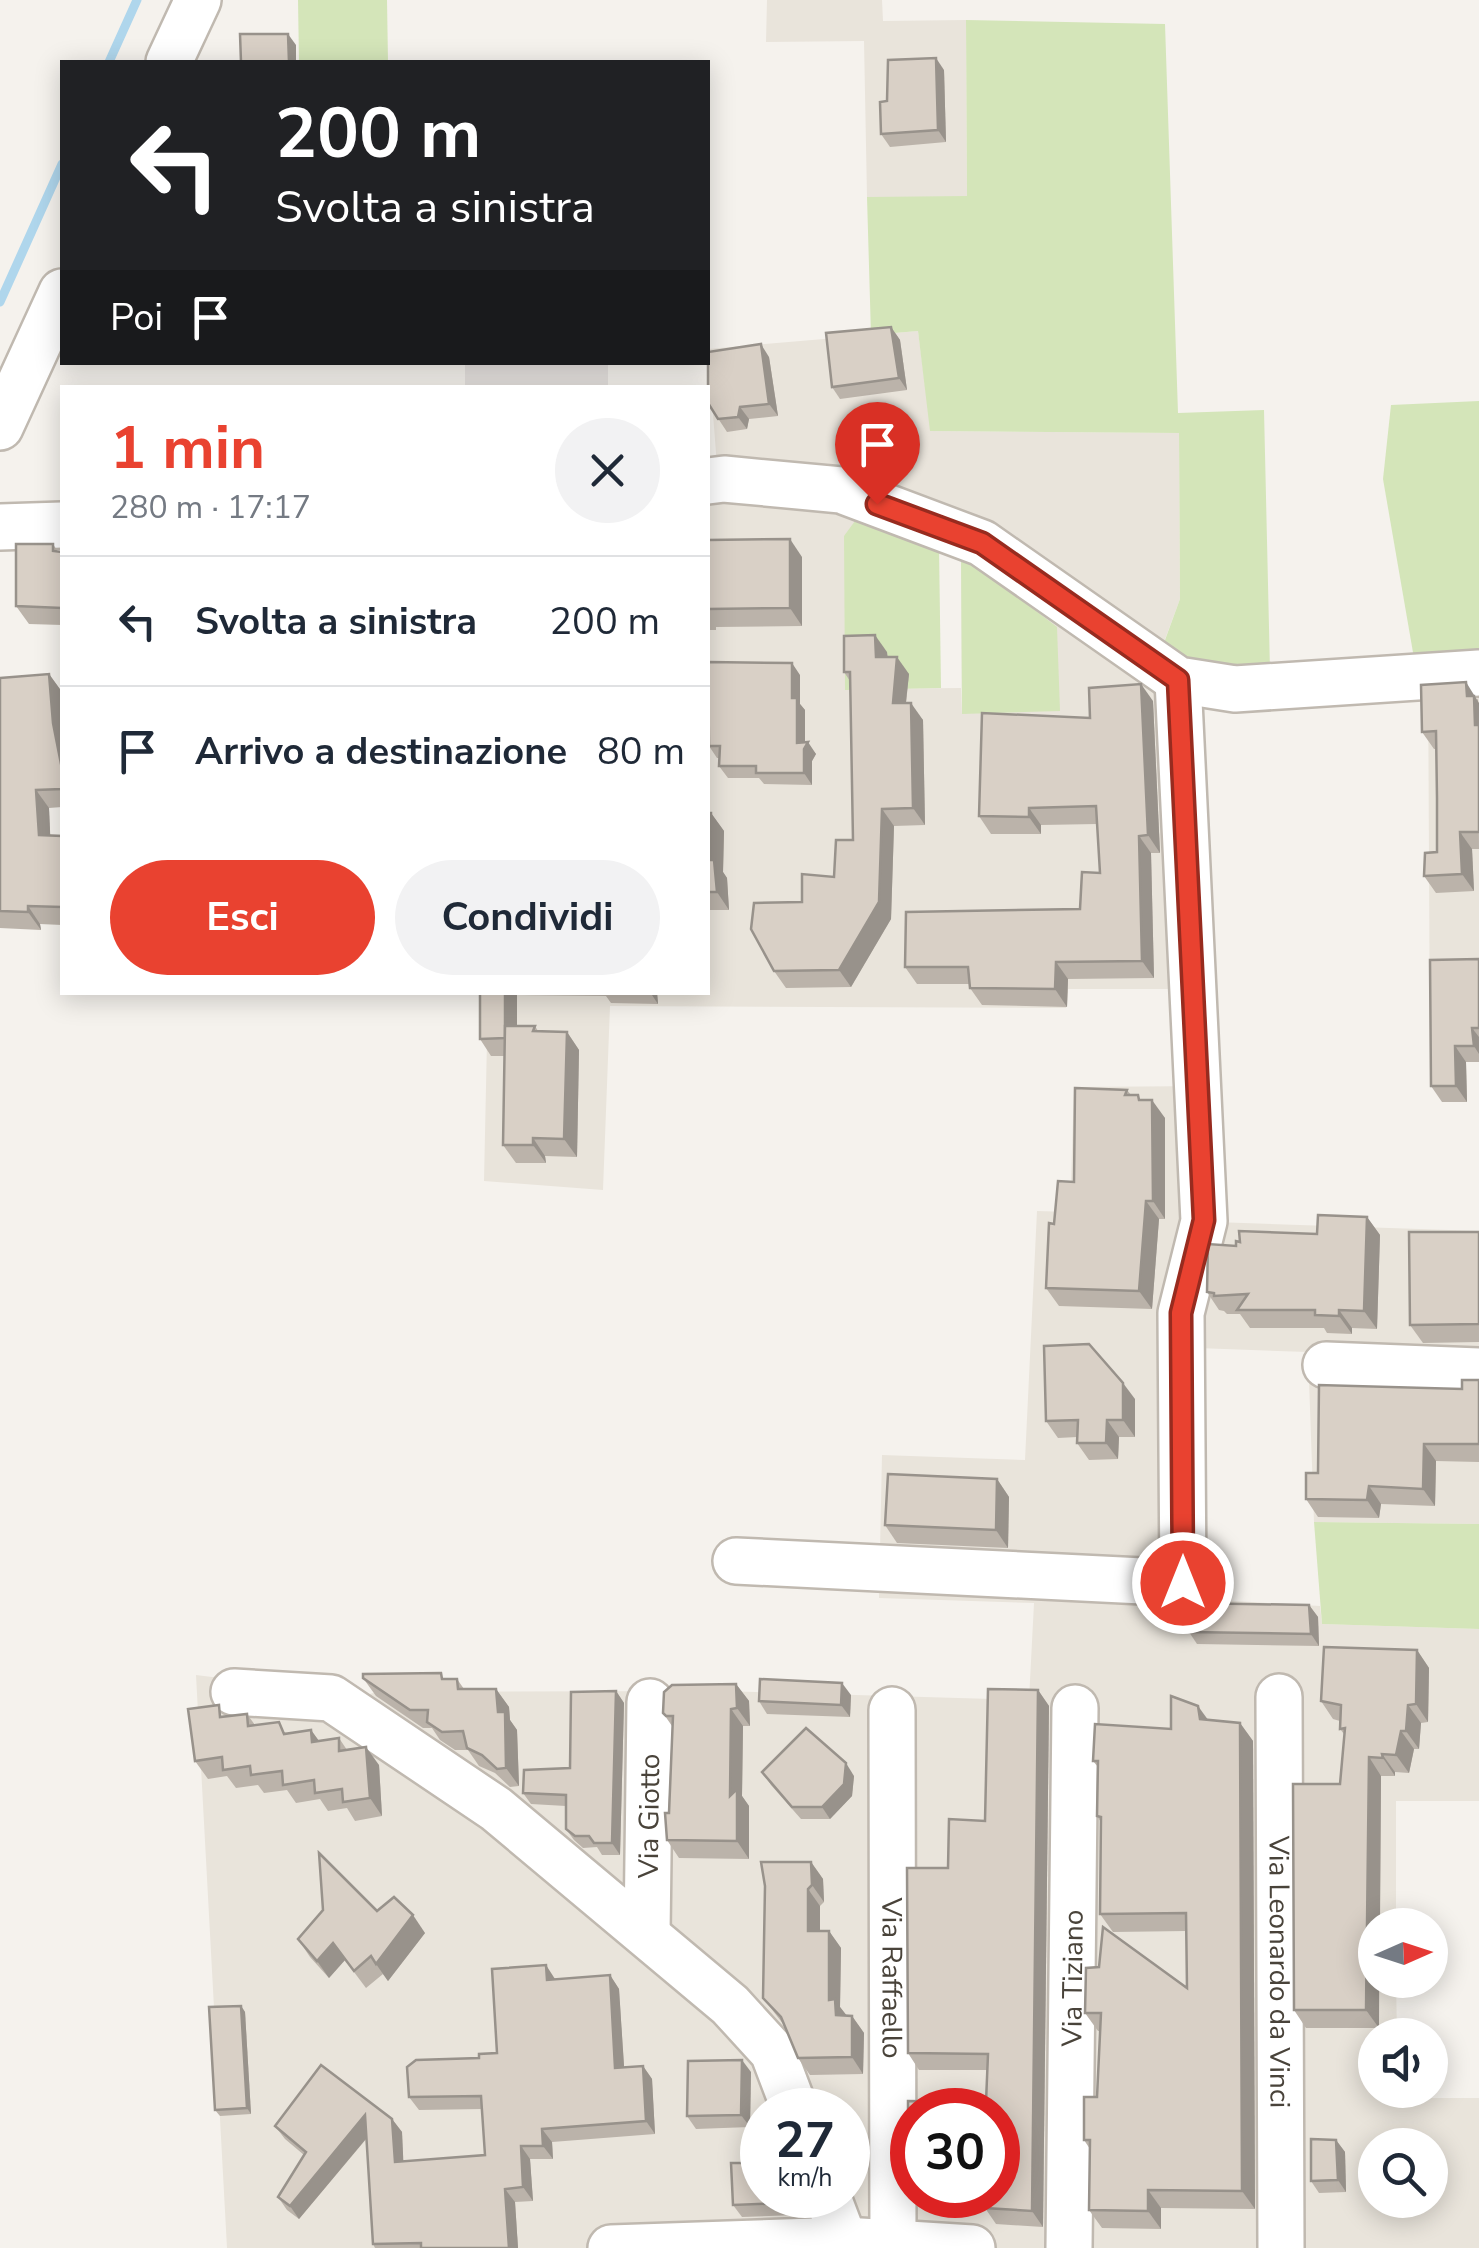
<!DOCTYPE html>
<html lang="it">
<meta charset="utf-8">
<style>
:root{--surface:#fff;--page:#f2f2f3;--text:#1f2937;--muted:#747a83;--line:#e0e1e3;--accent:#e94230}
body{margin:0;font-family:"Nunito Sans",sans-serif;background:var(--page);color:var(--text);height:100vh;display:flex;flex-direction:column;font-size:38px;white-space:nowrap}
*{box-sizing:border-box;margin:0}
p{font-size:32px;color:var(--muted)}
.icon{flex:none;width:55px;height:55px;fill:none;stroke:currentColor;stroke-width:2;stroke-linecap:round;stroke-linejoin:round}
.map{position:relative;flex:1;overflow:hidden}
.details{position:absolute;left:60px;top:385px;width:650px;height:610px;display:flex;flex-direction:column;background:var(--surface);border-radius:0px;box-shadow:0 5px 25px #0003}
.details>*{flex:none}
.banner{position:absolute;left:60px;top:60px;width:650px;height:305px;border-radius:0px;box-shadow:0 5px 25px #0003;background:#202124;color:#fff;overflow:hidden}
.needle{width:65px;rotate:87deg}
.controls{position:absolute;left:1358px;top:1908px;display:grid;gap:20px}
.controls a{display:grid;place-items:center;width:90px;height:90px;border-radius:50%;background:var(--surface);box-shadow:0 5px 25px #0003;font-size:50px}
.speed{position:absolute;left:740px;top:2088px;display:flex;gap:20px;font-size:50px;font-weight:700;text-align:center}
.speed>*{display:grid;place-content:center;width:130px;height:130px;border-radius:50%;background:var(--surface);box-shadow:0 5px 25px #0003;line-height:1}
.speed small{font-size:25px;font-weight:400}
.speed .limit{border:15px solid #d22;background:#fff;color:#111}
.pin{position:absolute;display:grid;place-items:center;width:85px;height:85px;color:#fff;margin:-102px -42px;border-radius:50% 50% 50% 0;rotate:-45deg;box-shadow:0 0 10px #0007}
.pin .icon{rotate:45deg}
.me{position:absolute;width:110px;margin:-55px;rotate:0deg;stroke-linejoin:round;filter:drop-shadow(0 0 8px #0008)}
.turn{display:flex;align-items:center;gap:35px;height:210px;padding:0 50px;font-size:45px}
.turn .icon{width:130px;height:130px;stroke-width:2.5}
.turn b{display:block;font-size:70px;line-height:85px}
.then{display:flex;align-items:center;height:95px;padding:0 50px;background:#0003;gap:20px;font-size:38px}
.round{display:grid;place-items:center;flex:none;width:105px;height:105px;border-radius:52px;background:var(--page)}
.headline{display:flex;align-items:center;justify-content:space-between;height:170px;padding:0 50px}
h1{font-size:60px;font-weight:700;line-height:75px;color:var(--accent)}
.button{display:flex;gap:20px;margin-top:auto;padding:20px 50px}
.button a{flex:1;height:115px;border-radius:60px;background:var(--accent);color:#fff;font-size:40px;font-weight:700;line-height:115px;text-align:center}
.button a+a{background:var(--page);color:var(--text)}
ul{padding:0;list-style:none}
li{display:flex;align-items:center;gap:30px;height:130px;padding:0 50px;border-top:2px solid var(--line)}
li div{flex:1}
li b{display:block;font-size:38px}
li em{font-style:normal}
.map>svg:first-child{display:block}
</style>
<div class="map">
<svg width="1479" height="2248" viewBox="0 0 1479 2248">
<rect width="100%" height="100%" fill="#f5f2ed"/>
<g fill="#e9e4db" fill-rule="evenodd">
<path d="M 767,0 L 882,0 L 883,21 L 966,20 L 967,197 L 867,197 L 864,41 L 766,42 Z"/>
<path d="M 918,331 L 931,431 L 1179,433 L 1180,599 L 1161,650 L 1208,989 L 1068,989 L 1066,1008 L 610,1006 L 603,1190 L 484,1181 L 488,993 L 708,992 L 708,467 L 717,466 L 708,349 ZM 855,521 L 961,553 L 962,714 L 961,688 L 845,689 Z"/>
<path d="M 1479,659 L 1479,1058 L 1430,1059 L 1428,663 Z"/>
<path d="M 1208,1086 L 1215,1222 L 1479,1231 L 1479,1524 L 1314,1522 L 1308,1352 L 1197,1348 L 1202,1599 L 1320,1606 L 1322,1624 L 1479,1629 L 1479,1801 L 1396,1801 L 1396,1925 L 1375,1925 L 1375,1980 L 1396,1980 L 1397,2035 L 1375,2035 L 1375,2090 L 1397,2090 L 1397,2098 L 1479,2098 L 1479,2248 L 227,2248 L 196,1675 L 364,1696 L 376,1692 L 720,1691 L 1029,1700 L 1034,1603 L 879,1598 L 882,1455 L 1025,1460 L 1037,1211 L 1070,1212 L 1074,1087 ZM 762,2110 L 848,2110 L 848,2195 L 762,2195 ZM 912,2110 L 998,2110 L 998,2195 L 912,2195 ZM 1375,2145 L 1430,2145 L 1430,2200 L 1375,2200 Z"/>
</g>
<rect fill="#e5e1de" x="465" y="363" width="143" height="24"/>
<g fill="#d4e5b9">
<path d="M 298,0 L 387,0 L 388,62 L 299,62 Z"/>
<path d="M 966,20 L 1165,24 L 1178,413 L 1264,410 L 1270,671 L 1195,669 L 1161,651 L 1180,599 L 1179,433 L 930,431 L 918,331 L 871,335 L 867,197 L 967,196 Z"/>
<path d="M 1479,401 L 1479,659 L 1415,664 L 1383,479 L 1391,405 Z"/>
<path d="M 855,521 L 939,547 L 941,688 L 845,690 L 844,536 Z"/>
<path d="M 961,553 L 1057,627 L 1060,711 L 962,714 Z"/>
<path d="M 1314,1522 L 1479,1524 L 1479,1629 L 1322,1624 Z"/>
</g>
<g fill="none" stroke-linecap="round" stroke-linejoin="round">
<g stroke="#afd6ec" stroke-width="9">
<path d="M 109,62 L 137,0"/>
<path d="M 0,302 L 62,164"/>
</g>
<defs>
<g id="minor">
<path d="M 169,62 L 198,0"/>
<path d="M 0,427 L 62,292"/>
<path d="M 708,481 L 724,479 L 841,490 L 982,543 L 1178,680 L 1235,689 L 1479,673"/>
<path d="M 0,527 L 62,525"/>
<path d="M 1326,1365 L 1479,1371"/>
<path d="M 736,1561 L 1183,1583 L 1181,1313 L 1204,1221 L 1178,680"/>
<path d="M 234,1692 L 331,1698 L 496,1809 L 730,2005 L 773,2052 L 795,2110"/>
<path id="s1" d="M 1279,1697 L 1281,2248"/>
<path id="s2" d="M 892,1710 L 893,2244"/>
<path id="s3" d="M 647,1934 L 650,1702"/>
<path d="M 827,2195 L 844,2240"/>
<path d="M 611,2248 L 844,2240 L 972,2248"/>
<path id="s4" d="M 1069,2248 L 1075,1708"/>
</g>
</defs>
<use href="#minor" stroke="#c0b9b0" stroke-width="50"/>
<use href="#minor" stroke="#fff" stroke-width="45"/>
</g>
<g fill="#bbb3aa">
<path d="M 944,70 L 946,142 L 890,147 L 881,134 L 887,101 Z"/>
<path d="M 891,327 L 900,340 L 907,390 L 840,399 L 832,387 Z"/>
<path d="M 769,357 L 778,416 L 749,419 L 747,429 L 727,432 L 708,403 Z"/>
<path d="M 708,540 L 802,557 L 802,626 L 716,627 L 716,630 L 708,630 Z"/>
<path d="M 53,544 L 58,552 L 62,552 L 62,625 L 29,624 L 16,606 Z"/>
<path d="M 887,652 L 888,657 L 909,674 L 906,703 L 923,720 L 925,825 L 894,826 L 891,919 L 851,987 L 786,988 L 774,971 L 802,902 L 834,877 L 853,840 L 850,681 L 844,672 Z"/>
<path d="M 49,674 L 62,692 L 62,807 L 49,808 L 50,835 L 62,836 L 62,925 L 40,924 L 41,930 L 0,928 L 0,678 Z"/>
<path d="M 800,675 L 800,704 L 805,710 L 805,742 L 816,754 L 812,761 L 812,785 L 764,784 L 759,778 L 728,778 L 719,766 L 720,758 L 717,758 L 709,746 Z"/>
<path d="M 1478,699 L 1479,849 L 1472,849 L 1474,891 L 1436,893 L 1424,876 L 1437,852 L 1436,749 L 1434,749 L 1422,732 Z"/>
<path d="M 1153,701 L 1160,853 L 1151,853 L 1154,978 L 1068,979 L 1067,1007 L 982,1005 L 970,988 L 969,984 L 917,984 L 905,967 L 1080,909 L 1100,873 L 1097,824 L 1041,825 L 1041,834 L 991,834 L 979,816 L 1090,718 Z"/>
<path d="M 708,813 L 711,813 L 724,831 L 723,872 L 727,878 L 729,910 L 708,910 Z"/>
<path d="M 1479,959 L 1479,1062 L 1466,1062 L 1467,1102 L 1442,1102 L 1431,1086 Z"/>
<path d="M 480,992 L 657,992 L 658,1004 L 611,1003 L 606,996 L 517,995 L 517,1026 L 535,1026 L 538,1031 L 567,1032 L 579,1050 L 577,1157 L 545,1156 L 546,1163 L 516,1163 L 503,1145 L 505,1056 L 491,1056 L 480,1039 Z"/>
<path d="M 1127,1090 L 1131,1095 L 1142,1100 L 1165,1118 L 1165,1219 L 1159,1219 L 1152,1309 L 1059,1306 L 1046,1288 L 1054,1224 L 1074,1182 Z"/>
<path d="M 1367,1217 L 1380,1235 L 1377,1329 L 1352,1328 L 1352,1334 L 1327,1333 L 1324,1328 L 1250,1328 L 1240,1314 L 1227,1314 L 1224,1311 L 1219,1310 L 1207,1292 L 1240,1242 L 1317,1234 Z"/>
<path d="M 1479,1232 L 1479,1342 L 1423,1343 L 1410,1325 Z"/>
<path d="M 1479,1380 L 1479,1462 L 1436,1461 L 1435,1506 L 1381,1504 L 1379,1518 L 1318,1517 L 1306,1499 L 1318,1473 Z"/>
<path d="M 1135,1399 L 1135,1437 L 1119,1437 L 1118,1459 L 1089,1460 L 1077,1443 L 1077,1437 L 1058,1438 L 1046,1421 Z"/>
<path d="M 997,1479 L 1009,1497 L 1008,1548 L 897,1543 L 885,1525 Z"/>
<path d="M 1309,1605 L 1318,1617 L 1319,1646 L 1197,1644 L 1189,1632 Z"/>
<path d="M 1417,1650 L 1429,1668 L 1428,1722 L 1421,1723 L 1419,1749 L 1414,1749 L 1409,1773 L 1395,1772 L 1395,1776 L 1381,1776 L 1379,2028 L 1306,2028 L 1294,2010 L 1340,1784 L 1344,1734 L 1340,1729 L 1340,1721 L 1333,1719 L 1321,1701 Z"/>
<path d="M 363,1678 L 457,1679 L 464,1689 L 496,1689 L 509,1707 L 510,1720 L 517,1730 L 519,1786 L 510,1787 L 495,1773 L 479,1766 L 468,1750 L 455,1750 L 440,1740 L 432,1728 L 423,1728 L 376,1696 Z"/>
<path d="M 736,1684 L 749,1701 L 750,1726 L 743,1726 L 742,1796 L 749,1806 L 749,1859 L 679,1858 L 667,1840 L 672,1726 L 663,1713 Z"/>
<path d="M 988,1689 L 1038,1690 L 1049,1706 L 1043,2227 L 996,2224 L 985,2208 L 985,2202 L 919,2200 L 916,2195 L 998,2195 L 998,2110 L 912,2110 L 912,2191 L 908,2184 L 908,2101 L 986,2102 L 987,2070 L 919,2070 L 908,2053 L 907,1868 L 948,1868 L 949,1819 L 985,1821 Z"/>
<path d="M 616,1691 L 624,1703 L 620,1855 L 602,1855 L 597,1847 L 583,1848 L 574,1840 L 566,1829 L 566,1806 L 531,1804 L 523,1793 L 570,1768 Z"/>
<path d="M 851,1695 L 850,1717 L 767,1714 L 759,1701 Z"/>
<path d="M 247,1714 L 255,1725 L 287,1733 L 311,1730 L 319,1741 L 339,1738 L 347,1750 L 379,1765 L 382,1816 L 355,1821 L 347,1808 L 328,1811 L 320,1799 L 296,1803 L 287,1790 L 264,1793 L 258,1785 L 236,1788 L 227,1776 L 208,1779 L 195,1761 L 227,1716 Z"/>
<path d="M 1208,1719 L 1240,1723 L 1253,1741 L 1255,2209 L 1161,2208 L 1161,2229 L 1102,2228 L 1089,2210 L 1090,2149 L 1084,2140 L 1097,2097 L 1100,2031 L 1098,2031 L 1085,2013 L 1187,1988 L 1186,1931 L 1113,1932 L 1100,1914 L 1101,1822 L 1097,1816 L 1098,1767 L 1093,1761 L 1171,1729 Z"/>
<path d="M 762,1772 L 854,1776 L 852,1796 L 830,1819 L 801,1819 L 771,1785 Z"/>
<path d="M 811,1862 L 823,1879 L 824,1902 L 820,1906 L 820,1931 L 829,1931 L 841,1948 L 840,2007 L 847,2016 L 852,2016 L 864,2033 L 863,2074 L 810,2075 L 798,2058 L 784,2025 L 763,1998 Z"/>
<path d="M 377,1911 L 425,1933 L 388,1981 L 383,1974 L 366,1988 L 345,1960 L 329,1978 L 310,1957 L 298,1939 Z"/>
<path d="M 610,1975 L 619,1989 L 624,2067 L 643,2066 L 652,2079 L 655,2134 L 552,2142 L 553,2159 L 530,2159 L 533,2201 L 515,2202 L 518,2248 L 375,2248 L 373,2244 L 367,2138 L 299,2219 L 287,2210 L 278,2197 L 304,2155 L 285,2139 L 275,2126 L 392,2119 L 402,2132 L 403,2161 L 485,2155 L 482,2109 L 419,2110 L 409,2097 L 479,2058 L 497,2053 L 555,1979 Z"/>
<path d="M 241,2006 L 245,2012 L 251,2114 L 220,2116 L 215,2110 Z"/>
<path d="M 751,2072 L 750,2127 L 696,2129 L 687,2116 Z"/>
<path d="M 1336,2140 L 1345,2152 L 1346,2192 L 1319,2193 L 1311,2181 Z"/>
<path d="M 762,2195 L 795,2195 L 796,2215 L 742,2217 L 733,2205 Z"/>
</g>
<g fill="#98928b">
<path d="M 288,34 L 296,45 L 296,62 L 289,62 Z"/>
<path d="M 936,58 L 944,70 L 946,142 L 938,130 Z"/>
<path d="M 891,327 L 900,340 L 907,390 L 899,378 Z"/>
<path d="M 761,344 L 769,357 L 778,416 L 769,404 Z"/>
<path d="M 740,407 L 749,419 L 747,429 L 738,417 Z"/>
<path d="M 790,539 L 802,557 L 802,626 L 790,608 Z"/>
<path d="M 875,635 L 887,652 L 888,674 L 876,657 Z"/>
<path d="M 897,657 L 909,674 L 904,720 L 893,703 Z"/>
<path d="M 792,663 L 800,675 L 800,704 L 805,710 L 805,746 L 808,742 L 816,754 L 812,761 L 812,785 L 804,773 L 797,743 L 792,698 Z"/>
<path d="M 49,674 L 62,692 L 62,769 L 53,723 Z"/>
<path d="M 1466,682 L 1479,703 L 1479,731 L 1475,725 L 1467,696 Z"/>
<path d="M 1141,684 L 1153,701 L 1160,853 L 1148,835 Z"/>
<path d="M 911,703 L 923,720 L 925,825 L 913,808 Z"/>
<path d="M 36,790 L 49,808 L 51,852 L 39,835 Z"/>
<path d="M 1029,808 L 1041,825 L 1041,834 L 1029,817 Z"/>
<path d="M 882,809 L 894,826 L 891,919 L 851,987 L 839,970 Z"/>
<path d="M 711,813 L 724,831 L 723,872 L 727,878 L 729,910 L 717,892 L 710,860 Z"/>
<path d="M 1460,832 L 1472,849 L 1474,891 L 1462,874 Z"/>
<path d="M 1139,836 L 1151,853 L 1154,978 L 1142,961 Z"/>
<path d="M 28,906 L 40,924 L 41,930 L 28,912 Z"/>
<path d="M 1056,962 L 1068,979 L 1067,1007 L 1055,989 Z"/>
<path d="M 505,992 L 516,992 L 517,995 L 517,1055 L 505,1038 Z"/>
<path d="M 650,992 L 657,992 L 658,1004 Z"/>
<path d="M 1472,1028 L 1479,1037 L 1479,1054 L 1474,1046 Z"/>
<path d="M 567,1032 L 579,1050 L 577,1157 L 564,1139 Z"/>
<path d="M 1455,1046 L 1466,1062 L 1467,1102 L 1456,1086 Z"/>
<path d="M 1152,1100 L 1165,1118 L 1165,1219 L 1153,1201 Z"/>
<path d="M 533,1138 L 545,1156 L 546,1163 L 533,1145 Z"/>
<path d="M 1146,1201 L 1159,1219 L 1152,1309 L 1139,1291 Z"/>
<path d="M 1367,1217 L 1380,1235 L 1377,1329 L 1364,1311 Z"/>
<path d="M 1339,1310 L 1352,1328 L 1352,1334 L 1339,1316 Z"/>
<path d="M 1123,1383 L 1135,1399 L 1135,1437 L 1123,1420 Z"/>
<path d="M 1107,1420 L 1119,1437 L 1118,1459 L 1106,1443 Z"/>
<path d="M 1424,1444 L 1436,1461 L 1435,1506 L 1423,1489 Z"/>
<path d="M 997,1479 L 1009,1497 L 1008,1548 L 996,1530 Z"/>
<path d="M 1369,1486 L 1381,1504 L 1379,1518 L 1367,1500 Z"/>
<path d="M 1309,1605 L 1318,1617 L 1319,1646 L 1311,1634 Z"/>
<path d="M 1417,1650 L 1429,1668 L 1428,1722 L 1416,1704 Z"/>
<path d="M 842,1683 L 851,1695 L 850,1717 L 841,1705 Z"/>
<path d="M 736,1684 L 749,1701 L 750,1726 L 737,1708 Z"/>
<path d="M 496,1689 L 509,1707 L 510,1720 L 517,1730 L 519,1786 L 506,1768 Z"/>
<path d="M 1038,1690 L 1049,1706 L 1043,2227 L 1032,2211 Z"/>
<path d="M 616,1691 L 624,1703 L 620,1855 L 612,1843 Z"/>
<path d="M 1408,1705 L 1421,1723 L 1419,1749 L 1406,1731 Z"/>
<path d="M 1198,1706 L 1211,1724 L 1200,1719 Z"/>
<path d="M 731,1709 L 743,1726 L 742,1796 L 749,1806 L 749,1859 L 737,1841 L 730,1796 Z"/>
<path d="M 1240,1723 L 1253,1741 L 1255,2209 L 1242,2191 Z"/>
<path d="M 311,1730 L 324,1748 L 312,1742 Z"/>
<path d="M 1401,1731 L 1414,1749 L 1409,1773 L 1396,1755 Z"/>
<path d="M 366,1747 L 379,1765 L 382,1816 L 370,1798 Z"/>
<path d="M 1382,1754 L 1395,1772 L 1395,1776 L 1383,1758 Z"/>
<path d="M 1369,1757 L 1381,1776 L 1380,1925 L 1375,1925 L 1375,1980 L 1379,1980 L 1379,2028 L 1366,2010 Z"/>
<path d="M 846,1763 L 854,1776 L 852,1796 L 830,1819 L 822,1807 Z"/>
<path d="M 811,1862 L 823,1879 L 824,1902 L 812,1885 Z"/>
<path d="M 808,1889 L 820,1906 L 820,1947 L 808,1931 Z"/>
<path d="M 413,1915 L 425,1933 L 388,1981 L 376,1964 Z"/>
<path d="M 829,1931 L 841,1948 L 840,2007 L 847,2016 L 836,2015 L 829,2000 Z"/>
<path d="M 333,1943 L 345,1960 L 329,1978 L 317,1961 Z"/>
<path d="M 546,1965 L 555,1979 L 556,1994 L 547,1980 Z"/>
<path d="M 610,1975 L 619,1989 L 625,2081 L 615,2068 Z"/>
<path d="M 241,2006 L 245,2012 L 251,2114 L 247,2108 Z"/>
<path d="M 852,2016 L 864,2033 L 863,2074 L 852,2057 Z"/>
<path d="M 742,2060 L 751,2072 L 750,2127 L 741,2115 Z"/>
<path d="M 643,2066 L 652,2079 L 655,2134 L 646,2121 Z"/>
<path d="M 365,2115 L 375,2128 L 299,2219 L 290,2206 Z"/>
<path d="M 392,2119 L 402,2132 L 404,2175 L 395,2162 Z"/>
<path d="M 542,2129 L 552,2142 L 553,2159 L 543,2146 Z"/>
<path d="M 1336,2140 L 1345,2152 L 1346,2192 L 1338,2180 Z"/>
<path d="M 521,2146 L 530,2159 L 533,2201 L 523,2187 Z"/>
<path d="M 505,2189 L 515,2202 L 518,2248 L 509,2248 Z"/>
<path d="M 1148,2190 L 1161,2208 L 1161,2229 L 1148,2211 Z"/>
<path d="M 787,2195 L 795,2195 L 796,2215 L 787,2203 Z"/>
</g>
<g fill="#d9d0c6" stroke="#98928b" stroke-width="2.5">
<path d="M 240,34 L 288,34 L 289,62 L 241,62 Z"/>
<path d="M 936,58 L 938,130 L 881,134 L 880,102 L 887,101 L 888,60 Z"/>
<path d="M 891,327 L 899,378 L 832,387 L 826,333 Z"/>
<path d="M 761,344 L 769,404 L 740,407 L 738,417 L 718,419 L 708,403 L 708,352 Z"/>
<path d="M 790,539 L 790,608 L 708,609 L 708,540 Z"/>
<path d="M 16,544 L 53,544 L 53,551 L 62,552 L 62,608 L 16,606 Z"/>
<path d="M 875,635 L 876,657 L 897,657 L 893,703 L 911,703 L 913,808 L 882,809 L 879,902 L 839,970 L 774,971 L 751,929 L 754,903 L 802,902 L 802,874 L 834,877 L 836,840 L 853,840 L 850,672 L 844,672 L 844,636 Z"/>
<path d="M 708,662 L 792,663 L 792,698 L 797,698 L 797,743 L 808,742 L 804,749 L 804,773 L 756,773 L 756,766 L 719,766 L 720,746 L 709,746 Z"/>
<path d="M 49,674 L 53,723 L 62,769 L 62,789 L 36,790 L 39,835 L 62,836 L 62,907 L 28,906 L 28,912 L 0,911 L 0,678 Z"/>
<path d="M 1466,682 L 1467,696 L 1474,696 L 1475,725 L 1479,725 L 1479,832 L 1460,832 L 1462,874 L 1424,876 L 1425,853 L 1437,852 L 1437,798 L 1436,731 L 1422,732 L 1421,685 Z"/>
<path d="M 1141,684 L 1148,835 L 1139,836 L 1142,961 L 1056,962 L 1055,989 L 970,988 L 968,967 L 905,967 L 906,912 L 1080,909 L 1082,872 L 1100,873 L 1096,806 L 1029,808 L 1029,817 L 979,816 L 982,713 L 1090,718 L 1089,688 Z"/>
<path d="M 708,813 L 711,813 L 710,860 L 714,860 L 717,892 L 708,892 Z"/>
<path d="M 1479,959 L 1479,1028 L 1472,1028 L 1474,1046 L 1455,1046 L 1456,1086 L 1431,1086 L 1430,960 Z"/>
<path d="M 480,992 L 505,992 L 505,1038 L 480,1039 Z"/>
<path d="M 505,1026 L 535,1026 L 533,1031 L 567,1032 L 564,1139 L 533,1138 L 533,1145 L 503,1145 Z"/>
<path d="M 1075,1088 L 1127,1090 L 1125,1095 L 1138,1095 L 1139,1100 L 1152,1100 L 1153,1201 L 1146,1201 L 1139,1291 L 1046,1288 L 1049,1223 L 1054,1224 L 1058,1181 L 1074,1182 Z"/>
<path d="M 1318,1215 L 1367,1217 L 1364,1311 L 1339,1310 L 1339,1316 L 1315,1315 L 1315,1310 L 1237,1310 L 1248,1294 L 1214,1296 L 1214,1293 L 1207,1292 L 1208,1244 L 1236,1246 L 1236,1241 L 1240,1242 L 1239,1231 L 1317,1234 Z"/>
<path d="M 1409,1232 L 1479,1232 L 1479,1324 L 1410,1325 Z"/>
<path d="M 1089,1344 L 1123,1383 L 1123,1420 L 1107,1420 L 1106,1443 L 1077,1443 L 1078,1420 L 1046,1421 L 1044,1346 Z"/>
<path d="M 1462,1380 L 1479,1380 L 1479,1444 L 1424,1444 L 1423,1489 L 1369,1486 L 1367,1500 L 1306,1499 L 1306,1473 L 1318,1473 L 1319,1385 L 1462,1389 Z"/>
<path d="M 888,1474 L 997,1479 L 996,1530 L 885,1525 Z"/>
<path d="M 1187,1603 L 1309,1605 L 1311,1634 L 1189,1632 Z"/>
<path d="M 1324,1647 L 1417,1650 L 1416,1704 L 1408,1705 L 1406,1731 L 1401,1731 L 1396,1755 L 1382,1754 L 1383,1758 L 1369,1757 L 1366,2010 L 1294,2010 L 1293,1784 L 1340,1784 L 1345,1728 L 1340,1729 L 1341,1705 L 1321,1701 Z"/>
<path d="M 441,1673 L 442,1679 L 457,1679 L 458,1689 L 496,1689 L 498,1712 L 505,1712 L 506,1768 L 497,1769 L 482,1755 L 467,1748 L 463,1731 L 442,1732 L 427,1722 L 428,1710 L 410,1710 L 363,1678 L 363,1674 Z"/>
<path d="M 760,1679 L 842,1683 L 841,1705 L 759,1701 Z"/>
<path d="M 736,1684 L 737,1708 L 731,1709 L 730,1796 L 737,1789 L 737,1841 L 667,1840 L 665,1813 L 669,1813 L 673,1716 L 666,1716 L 663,1713 L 664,1692 L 672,1685 Z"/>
<path d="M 988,1689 L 1038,1690 L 1032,2211 L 985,2208 L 986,2195 L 998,2195 L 998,2110 L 912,2110 L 912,2184 L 908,2184 L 908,2101 L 986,2102 L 988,2054 L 908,2053 L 907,1868 L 948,1868 L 949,1819 L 985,1821 Z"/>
<path d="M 616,1691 L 612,1843 L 594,1843 L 589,1836 L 575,1836 L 566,1829 L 566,1795 L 523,1793 L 524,1770 L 570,1768 L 571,1692 Z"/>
<path d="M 1171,1696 L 1198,1706 L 1200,1719 L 1240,1723 L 1242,2191 L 1148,2190 L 1148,2211 L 1089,2210 L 1090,2140 L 1084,2140 L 1084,2097 L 1097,2097 L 1101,2013 L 1085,2013 L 1086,1968 L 1099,1967 L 1103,1927 L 1187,1988 L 1186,1913 L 1100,1914 L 1101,1817 L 1097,1816 L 1098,1761 L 1093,1761 L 1095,1724 L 1171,1729 Z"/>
<path d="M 219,1705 L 220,1717 L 247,1714 L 248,1726 L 279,1722 L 284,1734 L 311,1730 L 312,1742 L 339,1738 L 339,1751 L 366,1747 L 370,1798 L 343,1802 L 342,1789 L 315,1793 L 314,1780 L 283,1785 L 282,1771 L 251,1775 L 250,1766 L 223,1770 L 222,1757 L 195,1761 L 188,1709 Z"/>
<path d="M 806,1728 L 846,1763 L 844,1784 L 822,1807 L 792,1807 L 762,1772 Z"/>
<path d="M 319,1853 L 377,1911 L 394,1897 L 413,1915 L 376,1964 L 371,1956 L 354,1971 L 333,1943 L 317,1961 L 298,1939 L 323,1910 Z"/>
<path d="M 761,1862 L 811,1862 L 812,1885 L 808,1889 L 808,1931 L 829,1931 L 829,2000 L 835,1999 L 836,2015 L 852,2016 L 852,2057 L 798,2058 L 781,2017 L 763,1998 L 765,1886 Z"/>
<path d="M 546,1965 L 547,1980 L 610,1975 L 615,2068 L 643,2066 L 646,2121 L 542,2129 L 543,2146 L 521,2146 L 523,2187 L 505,2189 L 509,2248 L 421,2248 L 421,2243 L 373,2244 L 365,2115 L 290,2206 L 278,2197 L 306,2152 L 275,2126 L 321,2065 L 392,2119 L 395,2162 L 485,2155 L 481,2096 L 409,2097 L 407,2067 L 416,2060 L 479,2058 L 479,2054 L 497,2053 L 492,1969 Z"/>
<path d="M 241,2006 L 247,2108 L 215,2110 L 209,2007 Z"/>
<path d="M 742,2060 L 741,2115 L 687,2116 L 688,2061 Z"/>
<path d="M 1311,2139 L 1336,2140 L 1338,2180 L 1311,2181 Z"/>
<path d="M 731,2163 L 762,2163 L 762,2195 L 787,2195 L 787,2203 L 733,2205 Z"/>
</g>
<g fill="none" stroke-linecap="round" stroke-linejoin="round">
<defs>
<path id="route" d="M 877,504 L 982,543 L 1178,680 L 1204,1220 L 1181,1313 L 1183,1583"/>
</defs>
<use href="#route" stroke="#972b1f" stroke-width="25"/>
<use href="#route" stroke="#e94230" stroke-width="18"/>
</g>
<g text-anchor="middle" stroke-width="8" stroke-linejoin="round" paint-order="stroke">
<g font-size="28" fill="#49433a" stroke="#fff">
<text dy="10" stroke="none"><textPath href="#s3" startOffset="118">Via Giotto</textPath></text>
<text dy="10" stroke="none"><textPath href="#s1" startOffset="275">Via Leonardo da Vinci</textPath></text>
<text dy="10" stroke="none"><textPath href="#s2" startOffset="268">Via Raffaello</textPath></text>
<text dy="10" stroke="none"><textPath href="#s4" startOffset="270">Via Tiziano</textPath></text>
</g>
</g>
</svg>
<div class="controls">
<a><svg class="needle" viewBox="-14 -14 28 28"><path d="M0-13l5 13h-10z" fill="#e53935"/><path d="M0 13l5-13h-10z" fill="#747a83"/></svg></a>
<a><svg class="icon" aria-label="sound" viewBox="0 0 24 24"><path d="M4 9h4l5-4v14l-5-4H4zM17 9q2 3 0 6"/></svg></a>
<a><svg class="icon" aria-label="search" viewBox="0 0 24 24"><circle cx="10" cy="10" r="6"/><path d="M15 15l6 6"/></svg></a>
</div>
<div class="speed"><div>27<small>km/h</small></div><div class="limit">30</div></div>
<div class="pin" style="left:877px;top:504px;background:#d93025"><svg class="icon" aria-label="arrive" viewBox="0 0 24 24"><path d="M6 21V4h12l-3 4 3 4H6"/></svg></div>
<svg class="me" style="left:1183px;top:1583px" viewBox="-20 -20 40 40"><circle r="17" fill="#e94230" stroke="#fff" stroke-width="3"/><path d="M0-11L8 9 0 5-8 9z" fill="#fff"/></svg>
<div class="banner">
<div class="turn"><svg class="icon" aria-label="left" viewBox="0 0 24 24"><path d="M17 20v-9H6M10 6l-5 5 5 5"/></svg><div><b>200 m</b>Svolta a sinistra</div></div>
<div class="then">Poi<svg class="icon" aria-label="arrive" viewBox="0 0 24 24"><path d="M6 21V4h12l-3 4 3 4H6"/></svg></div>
</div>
<section class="details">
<div class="headline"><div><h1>1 min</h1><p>280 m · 17:17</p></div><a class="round"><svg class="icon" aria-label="close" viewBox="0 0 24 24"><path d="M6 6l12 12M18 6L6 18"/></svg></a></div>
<ul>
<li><svg class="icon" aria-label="left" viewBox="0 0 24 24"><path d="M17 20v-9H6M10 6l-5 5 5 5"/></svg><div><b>Svolta a sinistra</b></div><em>200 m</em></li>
<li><svg class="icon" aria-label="arrive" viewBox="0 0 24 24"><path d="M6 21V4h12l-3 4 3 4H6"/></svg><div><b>Arrivo a destinazione</b></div><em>80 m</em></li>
</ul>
<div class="button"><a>Esci</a><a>Condividi</a></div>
</section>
</div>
